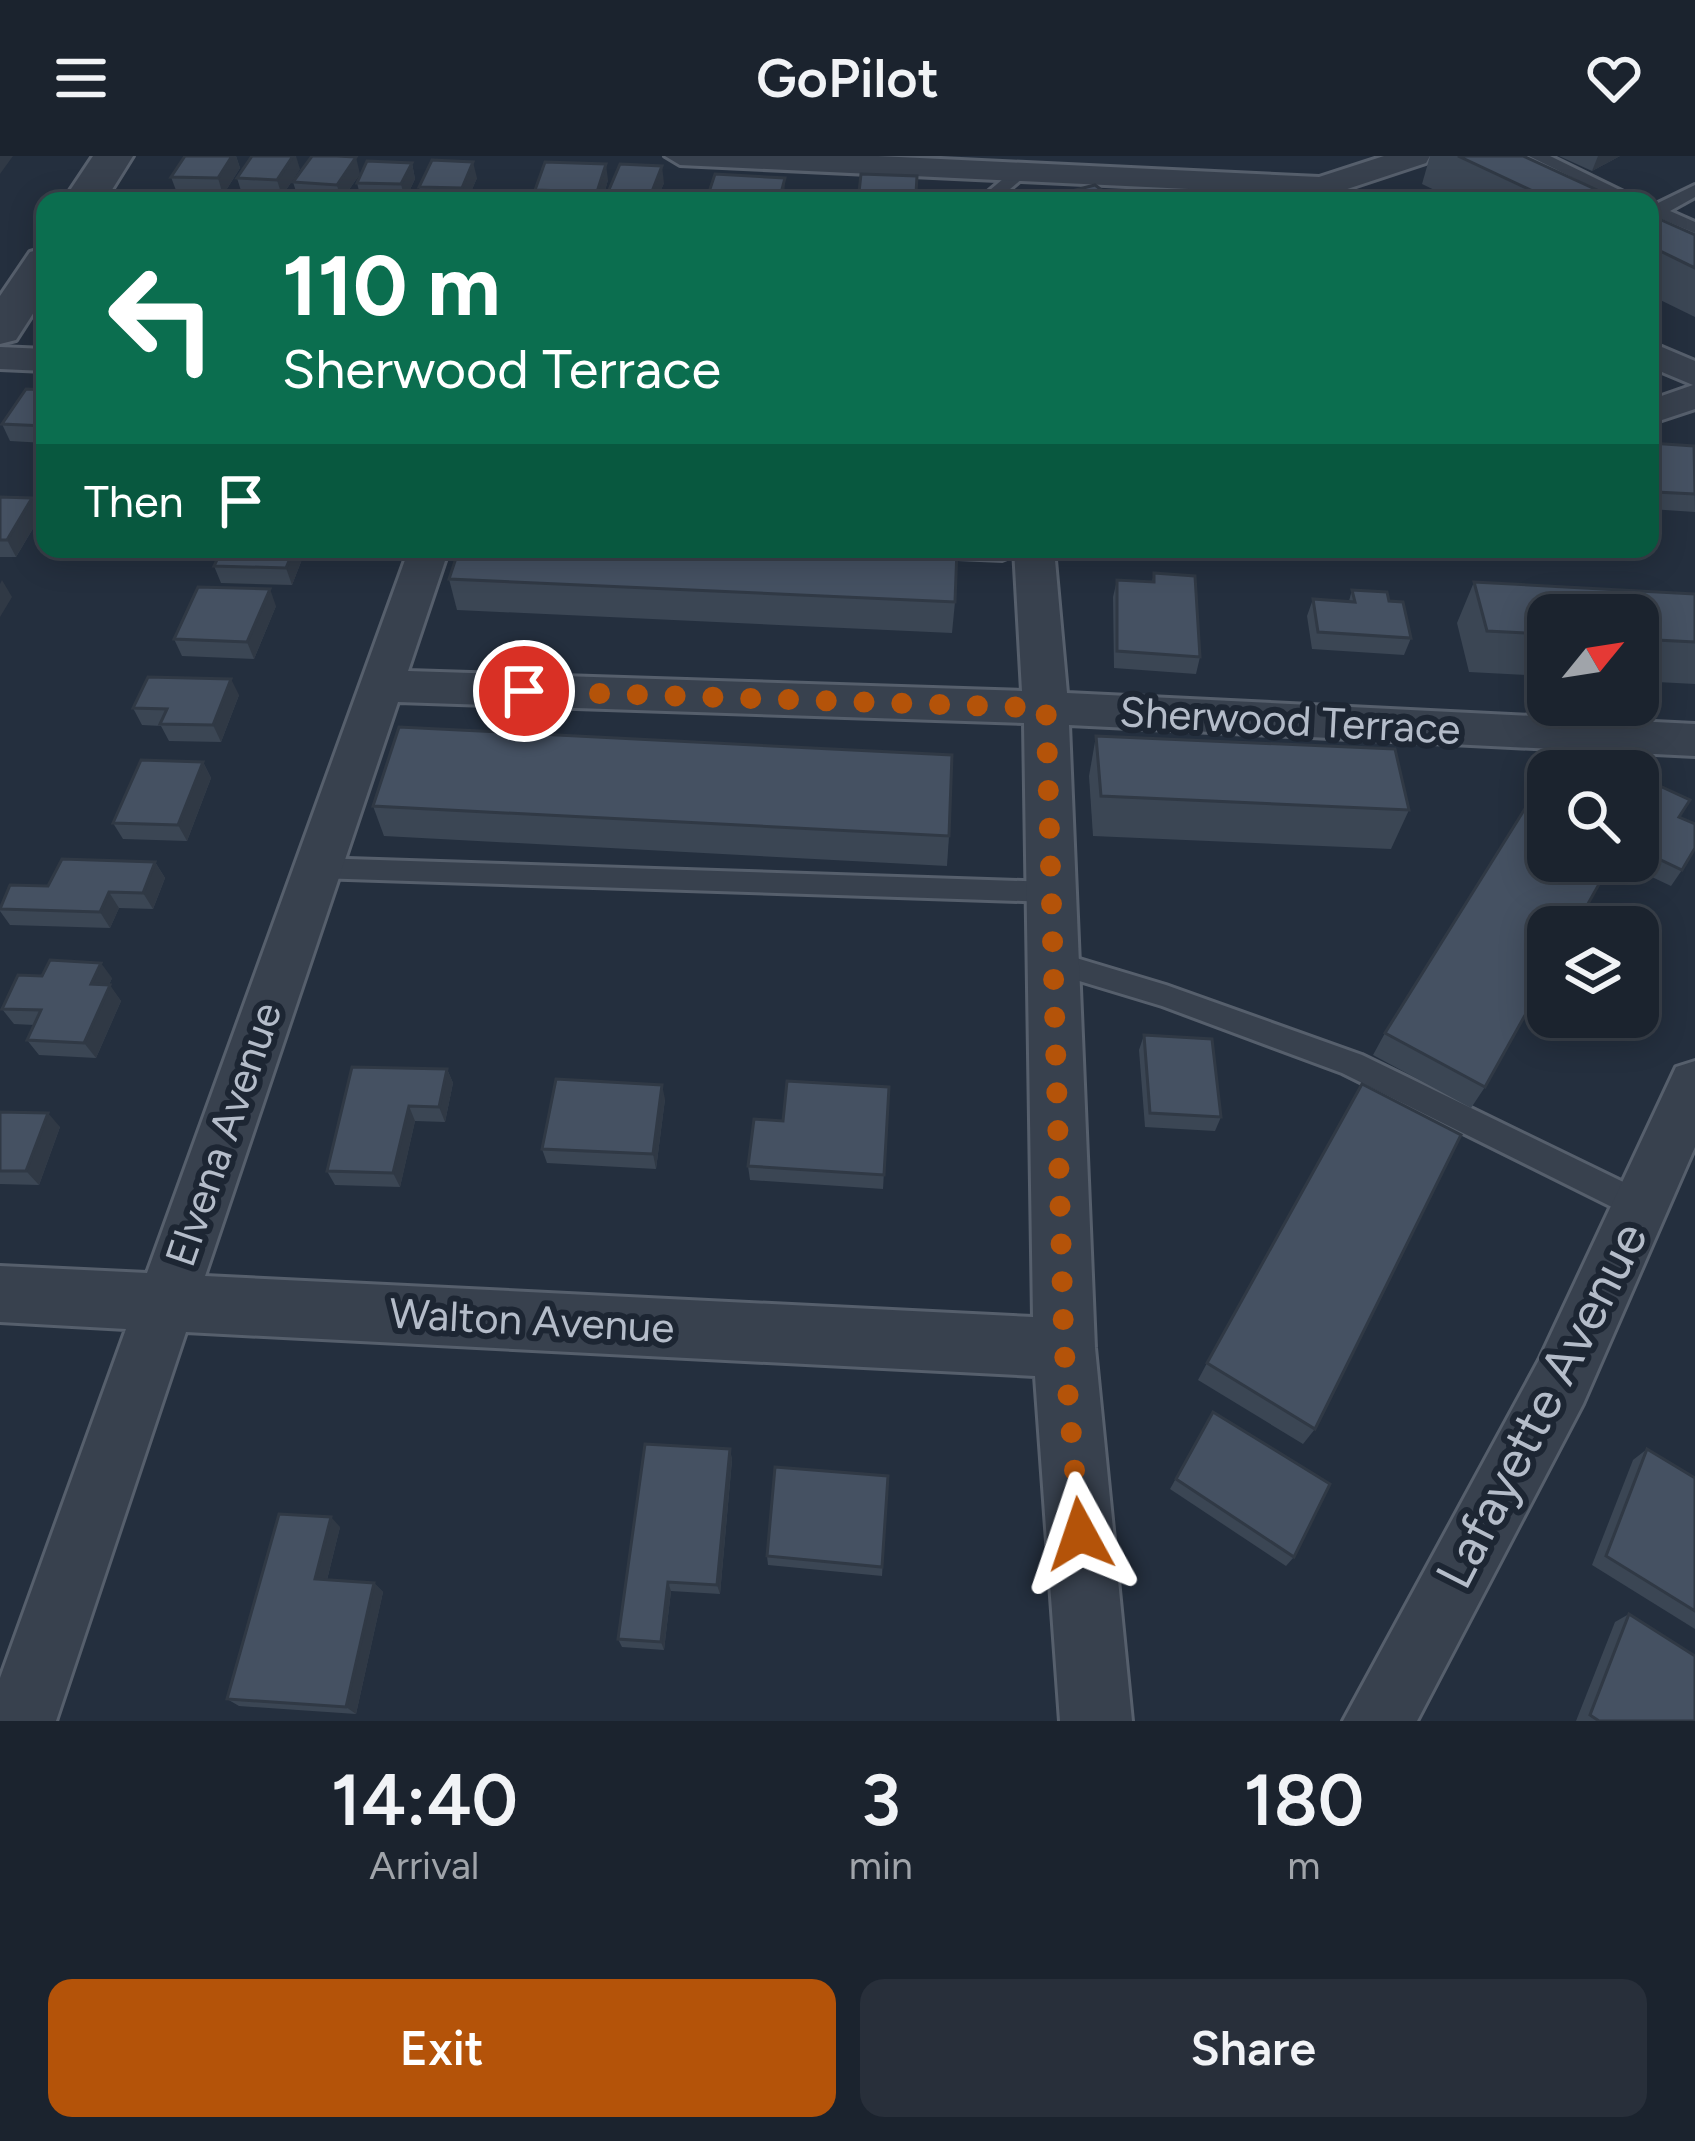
<!DOCTYPE html>
<style>
:root{--surface:#1b232e;--page:#282f3a;--text:#f1f3f6;--muted:#a0a4aa;--line:#39404a;--accent:#b45309}
body{margin:0;font-family:Figtree,sans-serif;background:var(--page);color:var(--text);height:100vh;display:flex;flex-direction:column;font-size:45px;white-space:nowrap}
*{box-sizing:border-box;margin:0}
p{font-size:39px;color:var(--muted)}
.icon{flex:none;width:66px;height:66px;fill:none;stroke:currentColor;stroke-width:2;stroke-linecap:round;stroke-linejoin:round}
.map{position:relative;height:1565px;overflow:hidden}
.sheet{display:flex;flex-direction:column;background:var(--surface);flex:1}
.sheet>*{flex:none}
.hud{position:absolute;left:36px;top:36px;width:1623px;height:366px;border-radius:24px;box-shadow:0 6px 30px #0003,0 0 0 3px var(--line);background:#0b6e4f;color:#fff;overflow:hidden}
.needle{width:78px;rotate:60deg}
.tools{position:absolute;left:1527px;top:438px;display:grid;gap:24px}
.tools a{display:grid;place-items:center;width:132px;height:132px;border-radius:24px;background:var(--surface);box-shadow:0 6px 30px #0003,0 0 0 3px var(--line);font-size:60px}
.pin{position:absolute;display:grid;place-items:center;width:102px;height:102px;color:#fff;margin:-51px;border:6px solid #fff;border-radius:50%;box-shadow:0 3px 12px #0007}
.me{position:absolute;width:132px;margin:-66px;rotate:355deg;stroke-linejoin:round;filter:drop-shadow(0 0 9px #0008)}
.turn{display:flex;align-items:center;gap:42px;height:252px;padding:0 48px;font-size:54px}
.turn .icon{width:156px;height:156px;stroke-width:2.5}
.turn b{display:block;font-size:84px;line-height:102px}
.then{display:flex;align-items:center;height:114px;padding:0 48px;background:#0003;gap:24px;font-size:45px}
.eta{display:flex;justify-content:space-evenly;align-items:center;height:204px;text-align:center}
.eta b{font-size:72px;font-weight:600;line-height:84px}
.button{display:flex;gap:24px;margin-top:auto;padding:24px 48px}
.button a{flex:1;height:138px;border-radius:24px;background:var(--accent);color:#fff;font-size:48px;font-weight:600;line-height:138px;text-align:center}
.button a+a{background:var(--page);color:var(--text)}
header{display:flex;justify-content:space-between;align-items:center;height:156px;padding:0 48px;background:var(--surface);font-size:54px;font-weight:600}
.map>svg:first-child{display:block}
</style>
<header><svg class="icon" aria-label="menu" viewBox="0 0 24 24"><path d="M4 6h16M4 12h16M4 18h16"/></svg>GoPilot<svg class="icon" aria-label="heart" viewBox="0 0 24 24"><path d="M12 20l-8-8c-3-5 5-10 8-4 3-6 11-1 8 4z"/></svg></header>
<div class="map">
<svg width="1695" height="1565" viewBox="0 0 1695 1565">
<rect width="100%" height="100%" fill="#242f3e"/>
<g fill="none" stroke-linecap="round" stroke-linejoin="round">
<defs>
<g id="service">
<path d="M 1529,0 L 1550,0 L 1642,45 L 1620,45 Z"/>
<path d="M 1016,12 L 1030,16 L 996,45 L 977,45 Z"/>
<path d="M 1695,29 L 1695,41 L 1670,55 L 1695,66 L 1695,77 L 1650,58 L 1650,47 L 1656,48 Z"/>
<path d="M 902,393 L 1029,393 L 1002,404 L 913,400 Z"/>
<path d="M 317,702 L 1051,726 L 1064,736 L 1051,746 L 317,722 L 304,712 Z"/>
<path d="M 1053,795 L 1166,829 L 1362,899 L 1652,1040 L 1656,1050 L 1652,1060 L 1641,1064 L 1630,1060 L 1342,917 L 1162,850 L 1043,814 L 1039,806 L 1043,798 Z"/>
</g>
<g id="minor">
<path d="M 665,0 L 878,0 L 1319,21 L 1384,0 L 1430,0 L 1426,7 L 1311,45 L 1270,45 L 1273,37 L 680,9 Z"/>
<path d="M 1650,186 L 1695,205 L 1695,253 L 1650,268 L 1650,244 L 1693,229 L 1650,211 Z"/>
<path d="M 0,191 L 45,193 L 45,215 L 0,213 Z"/>
<path d="M 409,393 L 449,393 L 408,515 L 1022,535 L 1014,393 L 1054,393 L 1067,537 L 1695,568 L 1695,600 L 1069,569 L 1095,1192 L 1132,1565 L 1060,1565 L 1035,1220 L 186,1176 L 56,1565 L 0,1565 L 0,1522 L 126,1173 L 0,1166 L 0,1110 L 147,1117 ZM 398,546 L 1024,567 L 1033,1161 L 205,1120 Z"/>
<path d="M 1695,905 L 1695,991 L 1583,1248 L 1417,1565 L 1343,1565 L 1539,1204 L 1676,911 Z"/>
</g>
<g id="tertiary">
<path d="M 93,0 L 133,0 L 105,45 L 63,45 Z"/>
<path d="M 45,92 L 45,139 L 16,184 L 0,188 L 0,140 L 30,96 Z"/>
</g>
</defs>
<use href="#service" stroke="#565f6c" stroke-width="6"/>
<use href="#minor" stroke="#565f6c" stroke-width="6"/>
<use href="#tertiary" stroke="#565f6c" stroke-width="6"/>
<use href="#service" fill="#38414e" fill-rule="evenodd"/>
<use href="#minor" fill="#38414e" fill-rule="evenodd"/>
<use href="#tertiary" fill="#38414e" fill-rule="evenodd"/>
</g>
<g fill="#3b4654">
<path d="M 185,0 L 236,0 L 240,12 L 223,39 L 177,37 L 171,21 Z"/>
<path d="M 1430,0 L 1523,0 L 1621,45 L 1457,45 L 1422,28 Z"/>
<path d="M 1559,0 L 1620,0 L 1592,15 Z"/>
<path d="M 412,7 L 415,23 L 405,44 L 361,43 L 357,27 Z"/>
<path d="M 300,13 L 282,40 L 242,38 L 237,22 Z"/>
<path d="M 360,18 L 341,45 L 298,42 L 293,26 Z"/>
<path d="M 917,20 L 916,45 L 859,45 L 859,36 Z"/>
<path d="M 477,22 L 467,45 L 423,45 L 419,31 Z"/>
<path d="M 608,24 L 602,45 L 536,45 L 535,34 Z"/>
<path d="M 664,27 L 656,45 L 609,45 L 608,36 Z"/>
<path d="M 1650,59 L 1695,79 L 1695,161 L 1650,139 Z"/>
<path d="M 45,234 L 45,287 L 10,285 L 2,268 Z"/>
<path d="M 1650,287 L 1694,290 L 1695,356 L 1650,353 Z"/>
<path d="M 0,341 L 32,342 L 41,359 L 16,401 L 0,401 Z"/>
<path d="M 143,393 L 306,393 L 292,429 L 221,427 L 214,410 L 219,399 L 145,397 Z"/>
<path d="M 1154,417 L 1200,501 L 1196,518 L 1114,512 L 1113,441 L 1117,424 L 1152,426 Z"/>
<path d="M 449,423 L 955,446 L 952,477 L 457,454 Z"/>
<path d="M 1474,426 L 1695,438 L 1695,528 L 1638,525 L 1638,459 L 1548,459 L 1548,520 L 1469,516 L 1457,467 Z"/>
<path d="M 1352,434 L 1389,445 L 1411,482 L 1404,499 L 1312,493 L 1307,460 L 1313,443 L 1349,445 Z"/>
<path d="M 276,450 L 254,503 L 182,500 L 174,483 Z"/>
<path d="M 239,539 L 221,586 L 169,585 L 161,570 L 142,569 L 133,552 Z"/>
<path d="M 1096,580 L 1409,654 L 1391,693 L 1093,680 L 1089,620 Z"/>
<path d="M 203,606 L 211,622 L 187,685 L 123,683 L 113,667 Z"/>
<path d="M 1638,620 L 1679,661 L 1682,714 L 1671,730 L 1618,705 L 1638,705 Z"/>
<path d="M 1548,630 L 1548,705 L 1485,931 L 1471,952 L 1373,899 L 1385,877 L 1542,649 Z"/>
<path d="M 373,650 L 949,680 L 947,710 L 384,680 Z"/>
<path d="M 155,706 L 165,722 L 153,753 L 119,752 L 110,772 L 10,769 L 0,755 L 0,750 L 48,730 Z"/>
<path d="M 112,822 L 109,829 L 121,845 L 96,902 L 39,899 L 27,884 L 34,869 L 14,868 L 2,853 Z"/>
<path d="M 1144,879 L 1221,961 L 1215,975 L 1145,971 L 1139,894 Z"/>
<path d="M 447,913 L 453,927 L 445,966 L 415,965 L 400,1031 L 335,1029 L 327,1015 Z"/>
<path d="M 889,931 L 883,1033 L 750,1024 L 748,1010 L 783,965 Z"/>
<path d="M 665,943 L 656,1013 L 547,1007 L 542,993 Z"/>
<path d="M 0,956 L 60,971 L 39,1029 L 0,1028 Z"/>
<path d="M 1207,1207 L 1315,1273 L 1303,1288 L 1198,1224 Z"/>
<path d="M 1213,1256 L 1294,1401 L 1286,1410 L 1170,1333 Z"/>
<path d="M 730,1293 L 732,1304 L 720,1438 L 671,1435 L 664,1494 L 622,1491 L 618,1483 Z"/>
<path d="M 1647,1293 L 1695,1322 L 1695,1473 L 1592,1409 L 1633,1304 Z"/>
<path d="M 888,1320 L 882,1420 L 768,1409 L 767,1400 Z"/>
<path d="M 340,1371 L 327,1424 L 374,1427 L 383,1436 L 356,1558 L 239,1550 L 227,1543 Z"/>
<path d="M 1629,1458 L 1695,1565 L 1576,1565 L 1615,1466 Z"/>
</g>
<g fill="#303945">
<path d="M 0,0 L 13,0 L 0,18 Z"/>
<path d="M 232,0 L 236,0 L 240,12 L 223,39 L 218,22 Z"/>
<path d="M 293,0 L 296,0 L 300,13 L 282,40 L 277,24 Z"/>
<path d="M 1598,0 L 1620,0 L 1592,15 Z"/>
<path d="M 356,1 L 360,18 L 341,45 L 337,29 Z"/>
<path d="M 473,6 L 477,22 L 467,45 L 464,45 L 462,32 Z"/>
<path d="M 412,7 L 415,23 L 405,44 L 401,28 Z"/>
<path d="M 606,8 L 608,24 L 602,45 L 598,45 L 597,36 Z"/>
<path d="M 662,10 L 664,27 L 656,45 L 651,45 L 651,38 Z"/>
<path d="M 785,22 L 784,45 L 779,45 Z"/>
<path d="M 32,342 L 41,359 L 16,401 L 7,384 Z"/>
<path d="M 294,393 L 306,393 L 292,429 L 286,412 Z"/>
<path d="M 2,424 L 12,441 L 0,461 L 0,428 Z"/>
<path d="M 270,433 L 276,450 L 254,503 L 247,486 Z"/>
<path d="M 231,523 L 239,539 L 221,586 L 213,569 Z"/>
<path d="M 203,606 L 211,622 L 187,685 L 178,669 Z"/>
<path d="M 155,706 L 165,722 L 153,753 L 143,737 Z"/>
<path d="M 109,736 L 119,752 L 110,772 L 100,756 Z"/>
<path d="M 101,807 L 112,822 L 102,844 L 91,828 Z"/>
<path d="M 110,829 L 121,845 L 96,902 L 84,887 Z"/>
<path d="M 447,913 L 453,927 L 445,966 L 439,951 Z"/>
<path d="M 662,929 L 665,943 L 656,1013 L 653,998 Z"/>
<path d="M 409,950 L 415,965 L 400,1031 L 393,1017 Z"/>
<path d="M 48,957 L 60,971 L 39,1029 L 26,1015 Z"/>
<path d="M 730,1293 L 732,1304 L 720,1438 L 717,1429 Z"/>
<path d="M 331,1361 L 340,1371 L 325,1432 L 315,1423 Z"/>
<path d="M 668,1426 L 671,1435 L 664,1494 L 661,1486 Z"/>
<path d="M 374,1427 L 383,1436 L 356,1558 L 346,1551 Z"/>
</g>
<g fill="#455162" stroke="#303945" stroke-width="3">
<path d="M 185,0 L 232,0 L 218,22 L 171,21 Z"/>
<path d="M 252,0 L 293,0 L 277,24 L 237,22 Z"/>
<path d="M 312,0 L 337,0 L 356,1 L 337,29 L 293,26 Z"/>
<path d="M 1458,0 L 1523,0 L 1621,45 L 1554,45 Z"/>
<path d="M 432,4 L 473,6 L 462,32 L 419,31 Z"/>
<path d="M 367,5 L 412,7 L 401,28 L 357,27 Z"/>
<path d="M 545,6 L 606,8 L 597,36 L 535,34 Z"/>
<path d="M 620,8 L 662,10 L 651,38 L 608,36 Z"/>
<path d="M 715,18 L 785,22 L 779,45 L 706,45 Z"/>
<path d="M 861,18 L 917,20 L 916,38 L 859,36 Z"/>
<path d="M 1095,29 L 1116,45 L 1052,45 L 1048,41 Z"/>
<path d="M 1650,59 L 1695,79 L 1695,112 L 1650,90 Z"/>
<path d="M 26,233 L 45,234 L 45,270 L 2,268 Z"/>
<path d="M 1650,287 L 1694,290 L 1695,338 L 1656,336 L 1650,320 Z"/>
<path d="M 0,341 L 32,342 L 7,384 L 0,384 Z"/>
<path d="M 222,393 L 294,393 L 286,412 L 214,410 Z"/>
<path d="M 459,393 L 957,393 L 955,446 L 449,423 Z"/>
<path d="M 1154,417 L 1195,420 L 1200,501 L 1117,495 L 1117,424 L 1154,426 Z"/>
<path d="M 1474,426 L 1695,438 L 1695,486 L 1638,483 L 1638,459 L 1548,459 L 1548,478 L 1487,475 Z"/>
<path d="M 198,431 L 270,433 L 247,486 L 174,483 Z"/>
<path d="M 1352,434 L 1387,436 L 1389,445 L 1403,446 L 1411,482 L 1318,476 L 1313,443 L 1355,446 Z"/>
<path d="M 148,521 L 231,523 L 213,569 L 160,568 L 167,553 L 133,552 Z"/>
<path d="M 399,571 L 952,599 L 949,680 L 373,650 Z"/>
<path d="M 1096,580 L 1395,593 L 1409,654 L 1101,640 Z"/>
<path d="M 141,604 L 203,606 L 178,669 L 113,667 Z"/>
<path d="M 1560,605 L 1612,608 L 1627,615 L 1556,615 Z"/>
<path d="M 1638,620 L 1690,644 L 1679,661 L 1695,668 L 1695,692 L 1682,714 L 1638,693 Z"/>
<path d="M 1531,643 L 1548,651 L 1548,705 L 1612,705 L 1575,771 L 1548,771 L 1548,818 L 1485,931 L 1385,877 Z"/>
<path d="M 62,703 L 155,706 L 143,737 L 109,736 L 100,756 L 0,753 L 10,729 L 48,730 Z"/>
<path d="M 50,804 L 101,807 L 91,828 L 110,829 L 84,887 L 27,884 L 41,854 L 2,853 L 18,819 L 42,820 Z"/>
<path d="M 1144,879 L 1212,883 L 1221,961 L 1150,957 Z"/>
<path d="M 352,911 L 447,913 L 439,951 L 409,950 L 393,1017 L 327,1015 Z"/>
<path d="M 556,923 L 662,929 L 653,998 L 542,993 Z"/>
<path d="M 787,925 L 889,931 L 884,1019 L 748,1010 L 754,963 L 783,965 Z"/>
<path d="M 1362,928 L 1461,979 L 1315,1273 L 1207,1207 Z"/>
<path d="M 0,956 L 48,957 L 26,1015 L 0,1015 Z"/>
<path d="M 1213,1256 L 1330,1328 L 1294,1401 L 1176,1323 Z"/>
<path d="M 645,1288 L 730,1293 L 717,1429 L 668,1426 L 661,1486 L 618,1483 Z"/>
<path d="M 1647,1293 L 1695,1322 L 1695,1455 L 1606,1400 Z"/>
<path d="M 775,1311 L 888,1320 L 882,1411 L 767,1400 Z"/>
<path d="M 279,1358 L 331,1361 L 315,1423 L 374,1427 L 346,1551 L 227,1543 Z"/>
<path d="M 1629,1458 L 1695,1500 L 1695,1565 L 1599,1565 L 1590,1559 Z"/>
</g>
<g fill="none" stroke-linecap="round" stroke-linejoin="round">
<path stroke="#b45309" stroke-width="21" stroke-dasharray="0 37.8" d="M 524,535 L 1046,552 L 1064,1192 L 1080,1378"/>
</g>
<g text-anchor="middle" stroke-width="12" stroke-linejoin="round" paint-order="stroke">
<g font-size="42" fill="#b4bcc9" stroke="#1d2633">
<text transform="translate(1290 564) rotate(3)" y="15">Sherwood Terrace</text>
<text transform="translate(223 978) rotate(-71)" y="15">Elvena Avenue</text>
<text transform="translate(532 1164) rotate(3)" y="15">Walton Avenue</text>
</g>
<g font-size="51" fill="#b4bcc9" stroke="#1d2633">
<text transform="translate(1541 1249) rotate(-63)" y="18">Lafayette Avenue</text>
</g>
</g>
</svg>
<div class="tools">
<a><svg class="needle" viewBox="-14 -14 28 28"><path d="M0-13l5 13h-10z" fill="#e53935"/><path d="M0 13l5-13h-10z" fill="#a0a4aa"/></svg></a>
<a><svg class="icon" aria-label="search" viewBox="0 0 24 24"><circle cx="10" cy="10" r="6"/><path d="M15 15l6 6"/></svg></a>
<a><svg class="icon" aria-label="layers" viewBox="0 0 24 24"><path d="M12 4l9 5-9 5-9-5zM3 14l9 5 9-5"/></svg></a>
</div>
<div class="pin" style="left:524px;top:535px;background:#d93025"><svg class="icon" aria-label="arrive" viewBox="0 0 24 24"><path d="M6 21V4h12l-3 4 3 4H6"/></svg></div>
<svg class="me" style="left:1080px;top:1378px" viewBox="-20 -20 40 40"><path d="M0-17L14 15 0 8-14 15z" fill="#b45309" stroke="#fff" stroke-width="4"/></svg>
<div class="hud">
<div class="turn"><svg class="icon" aria-label="left" viewBox="0 0 24 24"><path d="M17 20v-9H6M10 6l-5 5 5 5"/></svg><div><b>110 m</b>Sherwood Terrace</div></div>
<div class="then">Then<svg class="icon" aria-label="arrive" viewBox="0 0 24 24"><path d="M6 21V4h12l-3 4 3 4H6"/></svg></div>
</div>
</div>
<section class="sheet">
<div class="eta">
<div><b>14:40</b><p>Arrival</p></div>
<div><b>3</b><p>min</p></div>
<div><b>180</b><p>m</p></div>
</div>
<div class="button"><a>Exit</a><a>Share</a></div>
</section>
